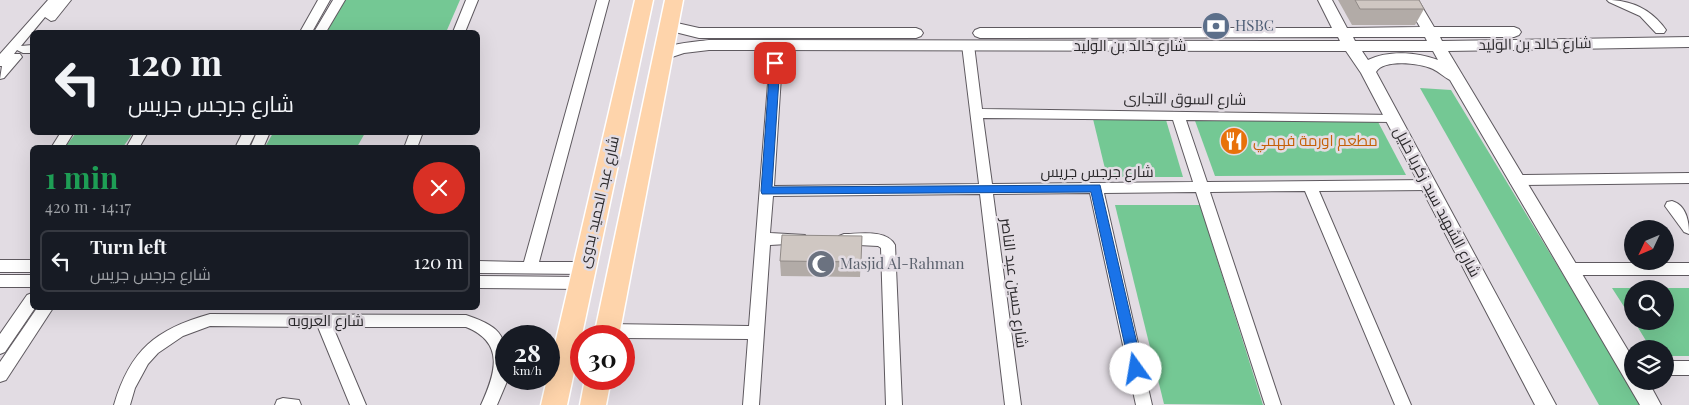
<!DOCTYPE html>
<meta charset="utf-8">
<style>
:root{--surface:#171b24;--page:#242831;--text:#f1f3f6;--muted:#9ea1a6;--line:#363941}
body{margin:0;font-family:"Playfair Display",Cairo,serif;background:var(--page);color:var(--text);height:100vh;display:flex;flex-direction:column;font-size:19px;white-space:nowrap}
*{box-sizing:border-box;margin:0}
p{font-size:16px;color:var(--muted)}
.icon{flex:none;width:28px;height:28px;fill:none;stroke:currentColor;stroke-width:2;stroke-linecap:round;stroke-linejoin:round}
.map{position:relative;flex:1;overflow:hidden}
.details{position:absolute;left:30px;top:145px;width:450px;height:165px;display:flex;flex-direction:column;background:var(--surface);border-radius:8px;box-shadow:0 5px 20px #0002}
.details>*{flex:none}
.top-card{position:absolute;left:30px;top:30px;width:450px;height:105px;border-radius:8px;box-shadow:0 5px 20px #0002;background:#171b24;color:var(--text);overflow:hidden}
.needle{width:32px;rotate:226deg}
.buttons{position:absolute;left:1624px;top:220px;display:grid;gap:10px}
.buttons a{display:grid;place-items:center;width:50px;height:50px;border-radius:50%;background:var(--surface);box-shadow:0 5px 20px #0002;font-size:25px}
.speed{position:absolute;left:495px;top:325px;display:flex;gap:10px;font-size:25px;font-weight:700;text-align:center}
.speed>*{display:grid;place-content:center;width:65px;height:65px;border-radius:50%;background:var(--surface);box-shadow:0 5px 20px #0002;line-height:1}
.speed small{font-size:12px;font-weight:400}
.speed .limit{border:8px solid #d22;background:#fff;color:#111}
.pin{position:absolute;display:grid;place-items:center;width:42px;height:42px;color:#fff;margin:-21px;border-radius:10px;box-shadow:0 2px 8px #0006}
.me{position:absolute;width:55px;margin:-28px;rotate:347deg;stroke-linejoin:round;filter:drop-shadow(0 0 4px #0008)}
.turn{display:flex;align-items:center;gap:18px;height:105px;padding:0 15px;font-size:22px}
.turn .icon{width:65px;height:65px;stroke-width:2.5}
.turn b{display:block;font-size:35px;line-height:42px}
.round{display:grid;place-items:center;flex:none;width:52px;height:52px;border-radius:26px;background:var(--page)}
.overview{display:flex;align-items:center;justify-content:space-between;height:85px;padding:0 15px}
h1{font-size:30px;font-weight:700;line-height:38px;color:#1e9e55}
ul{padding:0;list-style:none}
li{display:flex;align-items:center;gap:15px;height:62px;margin:0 10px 8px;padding:0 5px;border:2px solid var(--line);border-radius:8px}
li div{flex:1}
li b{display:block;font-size:19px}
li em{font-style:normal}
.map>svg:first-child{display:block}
</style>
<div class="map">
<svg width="1689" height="405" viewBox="0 0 1689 405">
<rect width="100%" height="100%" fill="#e2dce3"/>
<g fill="#74c894">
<path d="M 344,0 L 460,0 L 447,30 L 442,32 L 327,32 Z"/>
<path d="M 1420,88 L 1451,90 L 1642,405 L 1599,405 Z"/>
<path d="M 1194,118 L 1376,118 L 1406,175 L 1215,176 Z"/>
<path d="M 1093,119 L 1166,120 L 1183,177 L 1107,177 Z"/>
<path d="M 76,133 L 76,132 L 133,133 L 123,147 L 65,147 Z"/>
<path d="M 273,133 L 273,132 L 365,133 L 357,147 L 265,147 Z"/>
<path d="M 1115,205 L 1200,205 L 1263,405 L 1164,404 Z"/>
<path d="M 1612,288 L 1689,288 L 1689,356 L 1665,356 L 1665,349 L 1651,349 L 1634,321 L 1665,321 L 1665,289 L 1632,289 L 1632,319 Z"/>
</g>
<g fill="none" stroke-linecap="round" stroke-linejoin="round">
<defs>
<g id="minor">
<path d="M 48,0 L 71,0 L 55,20 L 51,21 L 45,17 L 21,46 L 32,45 L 32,53 L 23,53 L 17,50 L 14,54 L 20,54 L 22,57 L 4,78 L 0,79 L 2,66 L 0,66 L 0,54 Z"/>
<path d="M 318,0 L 330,0 L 312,32 L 300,32 Z"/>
<path d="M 333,0 L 345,0 L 326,32 L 314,32 Z"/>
<path d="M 466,0 L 478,0 L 465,32 L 453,32 Z"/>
<path d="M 597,0 L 609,0 L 539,262 L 584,262 L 589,264 L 591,268 L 589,272 L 584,274 L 478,273 L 478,261 L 524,262 Z"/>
<path d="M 1607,0 C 1632,0 1652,10 1666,30 L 1664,33 L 1656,33 L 1640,16 L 1609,2 Z"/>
<path d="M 777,41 L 783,45 L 774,186 L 979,184 L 962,45 L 968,41 L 974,45 L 982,109 L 1396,115 L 1398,118 L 1396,121 L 1392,122 L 1186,120 L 1207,182 L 1428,180 L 1433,181 L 1435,185 L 1433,189 L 1428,190 L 1319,191 L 1411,405 L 1395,405 L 1305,191 L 1210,192 L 1281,405 L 1265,405 L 1196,192 L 1104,193 L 1152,405 L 1136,405 L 1090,193 L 993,194 L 1021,405 L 1005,405 L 980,194 L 773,196 L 770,233 L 805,235 L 807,239 L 805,243 L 770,245 L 759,405 L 743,405 L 748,339 L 624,338 L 624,336 L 602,336 L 599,331 L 602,326 L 607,324 L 749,326 L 771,45 ZM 983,118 L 1173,120 L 1193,182 L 992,184 Z"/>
<path d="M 61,132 L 74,132 L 64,148 L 51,148 Z"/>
<path d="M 135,132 L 148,132 L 139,148 L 126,148 Z"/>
<path d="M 243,132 L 256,132 L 248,148 L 235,148 Z"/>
<path d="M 257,132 L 270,132 L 263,148 L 250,148 Z"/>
<path d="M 410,132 L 423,132 L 417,148 L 404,148 Z"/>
<path d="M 1689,173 L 1689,183 L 1516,185 L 1511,184 L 1509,180 L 1511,176 L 1516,175 Z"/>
<path d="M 1672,201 C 1686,205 1689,221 1689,234 L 1684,232 L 1665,206 L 1667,202 Z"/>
<path d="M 844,234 C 860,234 887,229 895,245 L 902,405 L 886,405 L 881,248 L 878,246 L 839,244 L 837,240 L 839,236 Z"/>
<rect x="0" y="260" width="32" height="12"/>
<path d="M 1569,263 L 1689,263 L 1689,275 L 1569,275 L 1564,273 L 1562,269 L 1564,265 Z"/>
<rect x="0" y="275" width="32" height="12"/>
<path d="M 478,276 L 581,277 L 586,279 L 588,283 L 586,287 L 581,289 L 478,288 Z"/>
<path d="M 32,293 L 32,308 L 35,308 L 5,352 L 0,354 L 0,334 L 27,295 Z"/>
<path d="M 37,308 L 53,308 L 6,380 L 0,382 L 0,362 Z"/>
<path d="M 210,314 L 466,315 C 507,329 506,338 506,379 L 508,379 L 497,405 L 481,405 C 495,374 506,343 466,327 L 333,327 L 366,405 L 350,405 L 318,327 L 210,326 L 183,336 L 158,353 L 148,364 L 135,388 L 130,405 L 114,405 C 130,350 156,329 210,314 Z"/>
<rect x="1665" y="361" width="24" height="14"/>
<path d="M 283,398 L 299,400 L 301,405 L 275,405 L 277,400 Z"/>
</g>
<g id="tertiary">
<path d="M 1318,0 L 1332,0 L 1347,28 L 1420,27 L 1404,0 L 1418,0 L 1434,27 L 1514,27 L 1519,29 L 1521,32 L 1519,35 L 1514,37 L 1440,37 L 1442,41 L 1689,37 L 1689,47 L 1448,51 L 1632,357 L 1632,381 L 1648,381 L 1661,405 L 1640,405 L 1450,80 C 1444,77 1439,72 1433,69 C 1419,63 1384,59 1376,72 L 1556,405 L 1535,405 L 1361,73 L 1346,51 L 709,50 L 684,53 L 663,60 L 658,59 L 655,55 C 663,43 696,42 709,40 L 1340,41 L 1338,37 L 980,38 L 975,36 L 973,33 L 975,30 L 980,28 L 1332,28 ZM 1353,37 L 1425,37 L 1427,41 L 1355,41 ZM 1362,51 L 1433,51 L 1438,60 C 1417,52 1388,50 1368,60 Z"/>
<path d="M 668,21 L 699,28 L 916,28 L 921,30 L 923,33 L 921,36 L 916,38 L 699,38 L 663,29 L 661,26 L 663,23 Z"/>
</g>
<g id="primary">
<path d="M 635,0 L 653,0 L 567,405 L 541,405 L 547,379 L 549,379 L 549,370 Z"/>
<path d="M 665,0 L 683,0 L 619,336 L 594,336 Z"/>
<path d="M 585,379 L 611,379 L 606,405 L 580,405 Z"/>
</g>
</defs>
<use href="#minor" stroke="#5e595f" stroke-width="2"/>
<use href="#tertiary" stroke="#5e595f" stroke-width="2"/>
<use href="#primary" stroke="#fff" stroke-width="3"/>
<use href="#minor" fill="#fff" fill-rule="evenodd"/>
<use href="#tertiary" fill="#fff" fill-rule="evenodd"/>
<use href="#primary" fill="#fed4ab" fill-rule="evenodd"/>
</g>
<g fill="#b2aba7">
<path d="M 1338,0 L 1419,0 L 1424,9 L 1415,25 L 1352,25 Z"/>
<path d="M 862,236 L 860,277 L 781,276 L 780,261 Z"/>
</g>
<g fill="#cfc7c2" stroke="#918b88">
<path d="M 1355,0 L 1419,0 L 1424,9 L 1360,9 Z"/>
<path d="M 782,235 L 862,236 L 861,262 L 780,261 Z"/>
</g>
<path fill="#1a73e8" stroke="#114b97" d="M 775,60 L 780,63 L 772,187 L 1100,185 L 1143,369 L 1141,373 L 1136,375 L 1132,373 L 1130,369 L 1091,192 L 762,194 L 761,191 L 770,63 Z"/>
<defs>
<symbol id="bank-disc" viewBox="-11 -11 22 22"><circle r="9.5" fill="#5c6f8a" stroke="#e2dce3"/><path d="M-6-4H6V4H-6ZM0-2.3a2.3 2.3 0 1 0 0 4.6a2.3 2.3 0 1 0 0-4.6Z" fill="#fff"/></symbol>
<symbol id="restaurant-disc" viewBox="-11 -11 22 22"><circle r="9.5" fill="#e8710a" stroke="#e2dce3"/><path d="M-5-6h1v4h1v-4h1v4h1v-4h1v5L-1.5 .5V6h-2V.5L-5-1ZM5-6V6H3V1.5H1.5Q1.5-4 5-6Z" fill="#fff"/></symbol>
<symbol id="mosque-disc" viewBox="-11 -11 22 22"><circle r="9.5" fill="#6b7280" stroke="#e2dce3"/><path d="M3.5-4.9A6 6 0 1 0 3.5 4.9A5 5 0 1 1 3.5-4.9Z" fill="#fff"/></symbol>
</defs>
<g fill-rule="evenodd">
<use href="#bank-disc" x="1200" y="10" width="32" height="32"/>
<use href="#restaurant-disc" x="1218" y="125" width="32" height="32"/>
<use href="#mosque-disc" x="805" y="248" width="32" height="32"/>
</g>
<g text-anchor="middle" stroke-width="5" stroke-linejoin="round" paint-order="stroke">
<g font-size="15" fill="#4e5e75" stroke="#e2dce3" text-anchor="start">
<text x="1235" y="31">HSBC</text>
</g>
<g font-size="15" fill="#2b292c" stroke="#e2dce3">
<text transform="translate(1535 44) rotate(-1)" y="5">شارع خالد بن الوليد</text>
<text x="1130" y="51">شارع خالد بن الوليد</text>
<text transform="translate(1185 99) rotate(1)" y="5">شارع السوق التجارى</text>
<text x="1097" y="177">شارع جرجس جريس</text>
<text transform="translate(599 202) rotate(-77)" y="5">شارع عبد الحميد بدوى</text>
<text transform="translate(1437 202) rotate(62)" y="5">شارع الشهيد سيد زكريا خليل</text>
<text transform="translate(1014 283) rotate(83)" y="5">شارع حسين عبد الناصر</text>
<text x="326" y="326">شارع العروبه</text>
</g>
<g font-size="15" fill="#c56008" stroke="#e2dce3" text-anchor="start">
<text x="1253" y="146">مطعم اورمة فهمي</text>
</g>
<g font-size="15" fill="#5b616d" stroke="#e2dce3" text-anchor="start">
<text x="840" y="269">Masjid Al-Rahman</text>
</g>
</g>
</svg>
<div class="buttons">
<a><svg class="needle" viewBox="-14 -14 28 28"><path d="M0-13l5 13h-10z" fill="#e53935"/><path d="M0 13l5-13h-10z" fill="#9ea1a6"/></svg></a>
<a><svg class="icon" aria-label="search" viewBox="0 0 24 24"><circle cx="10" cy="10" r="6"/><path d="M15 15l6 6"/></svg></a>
<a><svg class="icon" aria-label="layers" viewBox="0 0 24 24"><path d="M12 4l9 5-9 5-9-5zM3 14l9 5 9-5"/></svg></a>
</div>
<div class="speed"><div>28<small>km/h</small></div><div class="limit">30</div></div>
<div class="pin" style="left:775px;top:63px;background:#d93025"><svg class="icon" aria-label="arrive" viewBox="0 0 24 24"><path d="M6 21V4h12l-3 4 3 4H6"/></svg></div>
<svg class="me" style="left:1136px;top:369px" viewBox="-20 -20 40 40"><circle r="19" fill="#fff"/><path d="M0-13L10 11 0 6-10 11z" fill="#1a73e8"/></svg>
<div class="top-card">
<div class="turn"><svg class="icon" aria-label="left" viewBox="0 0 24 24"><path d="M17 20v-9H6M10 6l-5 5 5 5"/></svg><div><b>120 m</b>شارع جرجس جريس</div></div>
</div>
<section class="details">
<div class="overview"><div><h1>1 min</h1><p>420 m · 14:17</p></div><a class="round" style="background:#d93025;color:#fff"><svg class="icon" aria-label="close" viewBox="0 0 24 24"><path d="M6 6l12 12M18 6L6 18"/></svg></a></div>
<ul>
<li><svg class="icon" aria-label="left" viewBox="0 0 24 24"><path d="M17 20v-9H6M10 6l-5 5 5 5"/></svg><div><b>Turn left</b><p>شارع جرجس جريس</p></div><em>120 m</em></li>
</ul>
</section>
</div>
